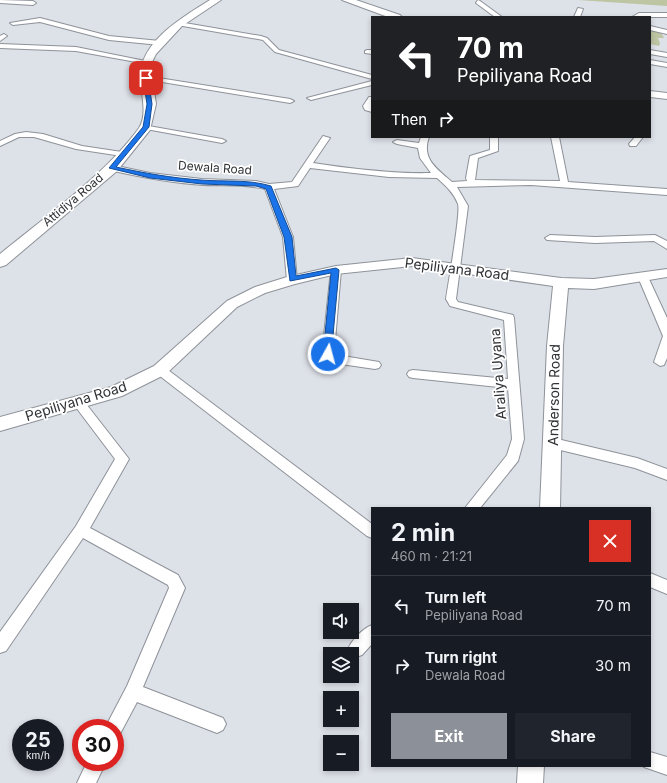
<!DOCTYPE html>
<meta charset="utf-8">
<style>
:root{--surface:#171b24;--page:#20242c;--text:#f1f3f6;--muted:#9ea1a6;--line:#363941;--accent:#8c9099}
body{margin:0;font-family:Inter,sans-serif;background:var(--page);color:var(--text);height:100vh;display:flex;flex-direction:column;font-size:15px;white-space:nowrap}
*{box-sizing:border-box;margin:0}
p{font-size:13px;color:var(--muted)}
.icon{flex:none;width:22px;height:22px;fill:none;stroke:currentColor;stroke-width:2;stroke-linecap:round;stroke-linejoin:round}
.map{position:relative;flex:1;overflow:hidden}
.panel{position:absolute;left:371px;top:507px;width:280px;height:260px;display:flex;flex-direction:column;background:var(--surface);border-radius:0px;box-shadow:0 2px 6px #0003}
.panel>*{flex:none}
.banner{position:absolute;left:371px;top:16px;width:280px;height:122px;border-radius:0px;box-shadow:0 2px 6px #0003;background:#202124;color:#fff;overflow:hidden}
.fabs{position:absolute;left:323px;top:603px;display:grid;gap:8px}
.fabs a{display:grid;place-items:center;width:36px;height:36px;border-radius:0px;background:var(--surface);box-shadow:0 2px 6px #0003;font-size:20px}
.speed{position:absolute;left:12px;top:719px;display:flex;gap:8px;font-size:20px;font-weight:700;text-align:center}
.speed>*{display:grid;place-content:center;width:52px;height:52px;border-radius:50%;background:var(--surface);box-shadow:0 2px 6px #0003;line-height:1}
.speed small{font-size:10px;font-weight:400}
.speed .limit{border:6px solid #d22;background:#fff;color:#111}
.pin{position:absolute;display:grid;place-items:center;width:34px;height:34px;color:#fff;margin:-17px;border-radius:8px;box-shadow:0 2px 6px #0006}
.me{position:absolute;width:44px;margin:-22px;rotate:7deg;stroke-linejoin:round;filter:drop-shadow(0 0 3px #0008)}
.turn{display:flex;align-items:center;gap:14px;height:84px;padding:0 20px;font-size:18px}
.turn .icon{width:52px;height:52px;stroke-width:2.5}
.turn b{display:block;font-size:28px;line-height:34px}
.then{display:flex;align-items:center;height:38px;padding:0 20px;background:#0003;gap:8px;font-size:15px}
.round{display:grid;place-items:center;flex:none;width:42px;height:42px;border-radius:0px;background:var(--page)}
.headline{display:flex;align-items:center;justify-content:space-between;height:68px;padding:0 20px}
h1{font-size:24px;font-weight:700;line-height:30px}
.button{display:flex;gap:8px;margin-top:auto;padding:8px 20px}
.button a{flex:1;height:46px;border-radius:0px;background:var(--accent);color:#fff;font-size:16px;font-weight:700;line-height:46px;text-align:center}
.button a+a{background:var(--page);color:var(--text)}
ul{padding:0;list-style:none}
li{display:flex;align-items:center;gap:12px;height:60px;padding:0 20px;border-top:1px solid var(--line)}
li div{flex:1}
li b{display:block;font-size:15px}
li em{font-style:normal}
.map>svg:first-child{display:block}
</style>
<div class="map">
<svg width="667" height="783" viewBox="0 0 667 783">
<rect width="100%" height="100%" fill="#dde1e8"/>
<g fill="#bec5a3">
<path d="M 578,0 L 667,0 L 667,6 Z"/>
<path d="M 650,30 C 658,31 661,31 664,38 L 658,38 L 660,43 L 659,46 L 650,44 Z"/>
</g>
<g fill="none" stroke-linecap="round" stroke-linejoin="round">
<defs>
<g id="street">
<path d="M 0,0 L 33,1 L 36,3 L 33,5 L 0,3 Z"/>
<path d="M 478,0 L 480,1 L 502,17 L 495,17 L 476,3 Z"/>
<path d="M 578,8 L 583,9 L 580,17 L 574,17 Z"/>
<path d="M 639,13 L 667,13 L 667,17 L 632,17 Z"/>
<path d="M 40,18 L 109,36 L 160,41 L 163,43 L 160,45 L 109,40 L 40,22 L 13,25 L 10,23 Z"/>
<path d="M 179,22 L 261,36 L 267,38 L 279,50 L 372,75 L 372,79 L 275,52 L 263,40 L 258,39 L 177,25 L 177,23 Z"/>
<path d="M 650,26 L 667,30 L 667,34 L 650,30 Z"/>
<path d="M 4,34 L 7,36 L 0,41 L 0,36 Z"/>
<path d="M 0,44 L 76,47 L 150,62 L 147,64 L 76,51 L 0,48 Z"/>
<path d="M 367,50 L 372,50 L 372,54 L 365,53 L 365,51 Z"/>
<path d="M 650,50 L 667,53 L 667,57 L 650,54 Z"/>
<path d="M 650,60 L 667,63 L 667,67 L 650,64 Z"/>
<path d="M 146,76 L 290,99 L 294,101 L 290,103 L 144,79 L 144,77 Z"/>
<path d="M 372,81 L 372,85 L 311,100 L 307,98 Z"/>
<path d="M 369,97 L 372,97 L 372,112 L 365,110 L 363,106 Z"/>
<path d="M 143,125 L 222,139 L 226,141 L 222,143 L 146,129 L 143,129 Z"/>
<path d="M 26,132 L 43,134 L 82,146 L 122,152 L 126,154 L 122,156 L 76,149 L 34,137 L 19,137 L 0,146 L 0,141 L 15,134 Z"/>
<path d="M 323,136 L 330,138 L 313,163 C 353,169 392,174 431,173 L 420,158 L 418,148 L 397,144 L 393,142 L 397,140 L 419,143 L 421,137 L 429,137 C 421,159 437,169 452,182 L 467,181 L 466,178 L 470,156 L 490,150 L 490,137 L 498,137 L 498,151 L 478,158 L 475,180 L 560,181 L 551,137 L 559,137 L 568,182 L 667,189 L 667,195 L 531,185 L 457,187 L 468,206 L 456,299 L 458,302 L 513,315 L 514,318 L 524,439 L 518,461 L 480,508 L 465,508 L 507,455 L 512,439 L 508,388 L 413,378 L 409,377 L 407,374 L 409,371 L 413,370 L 508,379 L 504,320 L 450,306 L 446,299 C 448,285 461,212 458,204 C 454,193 445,185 437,178 L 389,177 L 310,168 L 298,186 L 274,189 L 293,237 L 297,280 L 292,283 L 287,280 L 283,237 L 265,189 C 245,184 224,186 204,185 C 172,183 140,177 109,170 L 108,168 L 112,165 L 150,173 L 202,179 L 256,181 L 269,184 L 292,182 Z"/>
<path d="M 635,137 L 643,137 L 636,146 L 630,146 L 629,144 Z"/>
<path d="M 550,235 L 595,237 L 655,235 L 667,241 L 667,249 L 654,241 L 595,243 L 547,240 L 545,238 Z"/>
<path d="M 336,267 L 341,270 L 334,353 L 337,355 L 379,362 L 381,365 L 379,368 L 375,369 L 334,363 L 330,362 L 322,354 L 331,270 Z"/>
<path d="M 643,274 L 648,277 L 667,318 L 667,358 L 664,365 L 660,366 L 654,362 L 663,336 L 638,277 Z"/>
<path d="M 160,366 L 164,367 L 372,524 L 372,538 L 367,536 L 156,373 L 154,370 Z"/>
<path d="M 79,398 L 83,400 L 129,459 L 90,528 L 178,575 L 185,588 L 143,687 L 223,718 L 226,724 L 223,730 L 217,733 L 137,702 L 120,734 L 115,736 L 115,728 L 105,728 L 127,686 L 169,588 L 168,585 L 83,538 L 6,651 L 0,653 L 0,632 L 76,526 L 115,459 L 75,406 L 73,403 L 75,400 Z"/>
<path d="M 553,438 L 637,458 L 667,469 L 667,480 L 635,468 L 548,447 L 547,443 L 548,439 Z"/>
<path d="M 650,573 L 667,580 L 667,594 L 650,587 Z"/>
<path d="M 372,625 L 372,644 L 362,655 L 356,657 L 350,654 L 348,649 C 352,640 362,629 372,625 Z"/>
<path d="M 650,752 L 667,757 L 667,775 L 644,767 L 643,766 L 650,766 Z"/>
<path d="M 87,762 L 106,762 L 96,783 L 77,783 Z"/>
</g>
<g id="secondary">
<path d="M 412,258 L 561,278 L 594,279 L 667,269 L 667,277 L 594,289 L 568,288 L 563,346 L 560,508 L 540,508 L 547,346 L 553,286 L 412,266 L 336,274 L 295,284 L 265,293 L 237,307 L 166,374 L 122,396 L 0,431 L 0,417 L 111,387 L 154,366 L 227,301 L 255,287 L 287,277 L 336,266 Z"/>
<path d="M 518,766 L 544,766 L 543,783 L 517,783 Z"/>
</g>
<g id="primary">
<path d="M 210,0 L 221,0 L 182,26 L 156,54 L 152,62 L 152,78 L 156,104 L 150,130 L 117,171 L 6,265 L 0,267 L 0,254 C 45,217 105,175 139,128 C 148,114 141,93 140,78 C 140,41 183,17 210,0 Z"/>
<path d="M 342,0 L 356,0 L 400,15 L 402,17 L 388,17 Z"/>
<path d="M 650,91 L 667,93 L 667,99 L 650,97 Z"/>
</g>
</defs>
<use href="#street" stroke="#8e9299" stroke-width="2"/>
<use href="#secondary" stroke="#8e9299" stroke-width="2"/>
<use href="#primary" stroke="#8e9299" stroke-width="2"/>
<use href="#street" fill="#fff" fill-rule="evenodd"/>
<use href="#secondary" fill="#fff" fill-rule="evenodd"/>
<use href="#primary" fill="#fff" fill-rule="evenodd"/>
</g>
<path fill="#1a73e8" stroke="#114b97" d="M 146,76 L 148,78 L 152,104 L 149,127 L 116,167 C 144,173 172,178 201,180 C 225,182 248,179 271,186 L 292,237 L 296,276 L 336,268 L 339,270 L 331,357 L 328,358 L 323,354 L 331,273 L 290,281 L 284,237 L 266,189 L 256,186 L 202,184 L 150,178 L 109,168 L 143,127 L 147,104 L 143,78 Z"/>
<g text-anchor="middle" stroke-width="3.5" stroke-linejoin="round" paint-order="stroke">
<g font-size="12" fill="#303235" stroke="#fff">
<text transform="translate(215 168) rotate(4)" y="4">Dewala Road</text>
<text transform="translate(73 200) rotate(-40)" y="4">Attidiya Road</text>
</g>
<g font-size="14" fill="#303235" stroke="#fff">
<text transform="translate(457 269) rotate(7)" y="5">Pepiliyana Road</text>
<text transform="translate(498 374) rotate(-94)" y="5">Araliya Uyana</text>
<text transform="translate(554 395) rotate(-89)" y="5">Anderson Road</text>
<text transform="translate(76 401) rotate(-17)" y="5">Pepiliyana Road</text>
</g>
</g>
</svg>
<div class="fabs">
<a><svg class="icon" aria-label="sound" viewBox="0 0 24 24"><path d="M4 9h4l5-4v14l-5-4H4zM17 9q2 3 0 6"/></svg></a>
<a><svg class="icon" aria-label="layers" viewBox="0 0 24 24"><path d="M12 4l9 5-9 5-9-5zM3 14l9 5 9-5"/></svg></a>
<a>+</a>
<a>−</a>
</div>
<div class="speed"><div>25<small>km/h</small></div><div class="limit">30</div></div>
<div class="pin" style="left:146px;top:78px;background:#d93025"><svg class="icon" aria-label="arrive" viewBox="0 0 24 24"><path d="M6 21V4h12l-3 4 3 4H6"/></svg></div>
<svg class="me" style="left:328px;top:354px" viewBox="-20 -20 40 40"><circle r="17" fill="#1a73e8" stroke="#fff" stroke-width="3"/><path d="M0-11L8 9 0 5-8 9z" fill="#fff"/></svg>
<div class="banner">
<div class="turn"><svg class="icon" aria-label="left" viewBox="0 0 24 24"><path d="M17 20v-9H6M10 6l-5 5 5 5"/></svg><div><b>70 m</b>Pepiliyana Road</div></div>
<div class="then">Then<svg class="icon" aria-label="right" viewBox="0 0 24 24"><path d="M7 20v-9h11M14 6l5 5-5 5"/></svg></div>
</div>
<section class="panel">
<div class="headline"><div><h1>2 min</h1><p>460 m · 21:21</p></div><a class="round" style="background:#d93025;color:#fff"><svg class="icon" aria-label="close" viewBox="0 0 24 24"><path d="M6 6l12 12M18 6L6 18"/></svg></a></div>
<ul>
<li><svg class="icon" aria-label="left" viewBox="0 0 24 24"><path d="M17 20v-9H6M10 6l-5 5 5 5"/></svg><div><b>Turn left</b><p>Pepiliyana Road</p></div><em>70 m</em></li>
<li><svg class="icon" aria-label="right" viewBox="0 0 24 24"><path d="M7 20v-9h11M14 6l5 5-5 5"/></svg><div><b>Turn right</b><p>Dewala Road</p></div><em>30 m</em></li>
</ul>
<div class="button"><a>Exit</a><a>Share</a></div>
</section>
</div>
